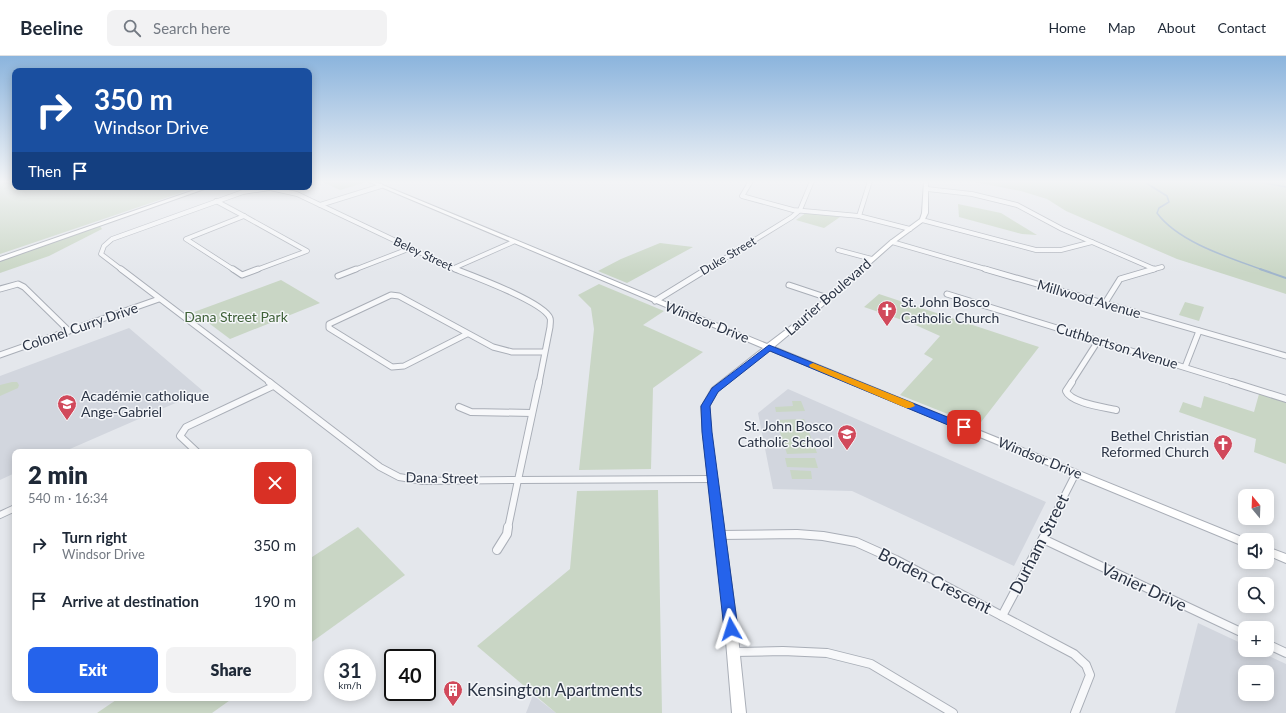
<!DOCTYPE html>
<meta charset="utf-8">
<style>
:root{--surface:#fff;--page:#f2f2f3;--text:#1f2937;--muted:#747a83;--line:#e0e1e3;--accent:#2563eb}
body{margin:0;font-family:Lato,sans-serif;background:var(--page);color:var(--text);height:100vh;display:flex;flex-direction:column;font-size:15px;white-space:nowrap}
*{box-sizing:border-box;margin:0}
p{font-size:13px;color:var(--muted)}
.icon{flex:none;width:22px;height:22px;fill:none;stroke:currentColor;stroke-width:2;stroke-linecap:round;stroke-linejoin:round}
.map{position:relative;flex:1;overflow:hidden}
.side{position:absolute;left:12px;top:393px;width:300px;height:252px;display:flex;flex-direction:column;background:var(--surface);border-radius:8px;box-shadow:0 2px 10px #0003}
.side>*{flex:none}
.banner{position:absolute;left:12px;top:12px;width:300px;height:122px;border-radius:8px;box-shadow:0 2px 10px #0003;background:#1a4fa0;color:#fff;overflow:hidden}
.needle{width:26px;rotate:341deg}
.controls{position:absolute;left:1238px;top:433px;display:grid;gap:8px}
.controls a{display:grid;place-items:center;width:36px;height:36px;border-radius:8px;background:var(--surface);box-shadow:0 2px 10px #0003;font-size:20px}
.speed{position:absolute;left:324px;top:593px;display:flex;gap:8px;font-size:20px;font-weight:700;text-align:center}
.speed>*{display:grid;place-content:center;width:52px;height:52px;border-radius:50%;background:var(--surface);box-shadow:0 2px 10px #0003;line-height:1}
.speed small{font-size:10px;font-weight:400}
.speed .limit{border:2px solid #111;border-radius:6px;background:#fff;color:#111}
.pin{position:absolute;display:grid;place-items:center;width:34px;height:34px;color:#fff;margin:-17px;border-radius:8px;box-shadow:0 2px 6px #0006}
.me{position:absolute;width:44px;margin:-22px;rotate:354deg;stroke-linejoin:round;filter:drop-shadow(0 0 3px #0008)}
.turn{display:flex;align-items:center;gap:14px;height:84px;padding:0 16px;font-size:18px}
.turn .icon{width:52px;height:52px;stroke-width:2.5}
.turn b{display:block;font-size:28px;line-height:34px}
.then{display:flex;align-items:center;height:38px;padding:0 16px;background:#0003;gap:8px;font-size:15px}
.round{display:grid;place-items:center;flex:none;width:42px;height:42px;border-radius:8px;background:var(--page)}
.head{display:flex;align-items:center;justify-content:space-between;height:68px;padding:0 16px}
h1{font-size:24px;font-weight:800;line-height:30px}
.cta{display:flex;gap:8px;margin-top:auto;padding:8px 16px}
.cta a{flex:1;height:46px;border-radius:8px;background:var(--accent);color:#fff;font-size:16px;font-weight:800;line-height:46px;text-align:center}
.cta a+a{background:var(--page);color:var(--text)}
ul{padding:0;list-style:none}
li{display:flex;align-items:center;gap:12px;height:56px;padding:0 16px}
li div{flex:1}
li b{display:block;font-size:15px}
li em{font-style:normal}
header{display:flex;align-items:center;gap:24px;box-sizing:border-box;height:56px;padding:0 20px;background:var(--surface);border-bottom:1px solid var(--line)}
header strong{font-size:19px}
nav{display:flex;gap:22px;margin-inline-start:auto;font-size:14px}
.search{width:280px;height:36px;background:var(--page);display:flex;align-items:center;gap:10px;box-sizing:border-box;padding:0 14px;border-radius:8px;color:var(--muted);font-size:15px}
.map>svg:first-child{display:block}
</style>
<header>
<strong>Beeline</strong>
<div class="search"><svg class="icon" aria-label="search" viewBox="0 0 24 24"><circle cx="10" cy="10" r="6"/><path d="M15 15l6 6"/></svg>Search here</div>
<nav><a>Home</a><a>Map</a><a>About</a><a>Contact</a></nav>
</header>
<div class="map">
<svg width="1286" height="657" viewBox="0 0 1286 657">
<rect width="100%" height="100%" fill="#e4e7ec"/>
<g fill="#d2d6de" fill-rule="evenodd">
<path d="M 129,272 L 203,335 L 63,396 L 15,396 L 15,417 L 0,424 L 0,320 Z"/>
<path d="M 788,333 L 1046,446 L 1014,510 L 852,435 L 773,433 L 758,357 Z"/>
<path d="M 1198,567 L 1245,589 L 1245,594 L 1256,594 L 1286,608 L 1286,657 L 1175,657 ZM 1245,616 L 1267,616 L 1267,638 L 1245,638 Z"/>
<path d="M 533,639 L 556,657 L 526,657 Z"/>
</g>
<g fill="#c9d6c5">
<path d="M 0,125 L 15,125 L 15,131 L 198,131 L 0,198 Z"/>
<path d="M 320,125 L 359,125 L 364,127 L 340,134 Z"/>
<path d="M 969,125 L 1286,125 L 1286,238 L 1177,203 L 1066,155 L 1047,143 L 1021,135 Z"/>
<path d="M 958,148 L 1001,157 L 1037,179 L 1022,178 L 959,161 Z"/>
<path d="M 806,157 L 810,157 L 840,161 L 824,172 L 796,164 Z"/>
<path d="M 100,170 L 102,173 L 49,200 L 0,217 L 0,205 Z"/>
<path d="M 660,187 L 693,191 L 627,227 L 598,215 L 621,203 Z"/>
<path d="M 281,224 L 320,247 L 230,283 L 194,256 Z"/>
<path d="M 599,228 L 664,255 L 643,269 L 703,296 L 653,332 L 651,413 L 579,414 L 594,273 L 591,252 L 578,239 Z"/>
<path d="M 879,238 L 1039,291 L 978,370 L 900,339 L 933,303 L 924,298 L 940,280 L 911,267 L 864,251 Z"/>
<path d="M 1185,246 L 1204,251 L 1199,265 L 1179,259 Z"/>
<path d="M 12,326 L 17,326 L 19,329 L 18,332 L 0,340 L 0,329 Z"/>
<path d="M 1259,338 L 1286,346 L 1286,408 L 1254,396 L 1256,383 L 1179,356 L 1183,346 L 1201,352 L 1204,340 L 1254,356 Z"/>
<path d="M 792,345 L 801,345 L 805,355 L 776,356 L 775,351 L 793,350 Z"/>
<path d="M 804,363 L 817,397 L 787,398 L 776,364 Z"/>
<path d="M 785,402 L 815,402 L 818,412 L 787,411 Z"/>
<path d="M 790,414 L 811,415 L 812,423 L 792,423 Z"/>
<path d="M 658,434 L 662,657 L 556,657 L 477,590 L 570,513 L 577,435 Z"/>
<path d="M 358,471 L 405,519 L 309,588 L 309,503 Z"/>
<path d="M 119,642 L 233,642 L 212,657 L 97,657 Z"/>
</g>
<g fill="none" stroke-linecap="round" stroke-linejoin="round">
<g stroke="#9fb4cc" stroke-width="1.5">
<path d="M 1143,125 L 1167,140 L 1169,146 L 1159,152 L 1157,157 C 1178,186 1230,202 1263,214"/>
<path d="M 1255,125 L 1286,131"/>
</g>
<path stroke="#9fb4cc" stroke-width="2" d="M 1260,213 L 1286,222"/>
<defs>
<g id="street-far3">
<path d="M 751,125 L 742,140 L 793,154 L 859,160 L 910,173"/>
<path d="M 927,133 L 972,138 L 1017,149 L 1062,173 L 1152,212"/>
<path d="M 216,145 L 244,160"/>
<path d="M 320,149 L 381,130"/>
<path d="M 244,160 L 307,195 L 256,214"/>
<path d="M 859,160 L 870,125"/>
<path d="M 922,164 L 1036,194 L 1061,194 L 1092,186"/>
<path d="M 892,186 L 989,214"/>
<path d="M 838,194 L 872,203"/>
<path d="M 454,212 L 513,186"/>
<path d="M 122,214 L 101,198 L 104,190 L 112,183 L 243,136 L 270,132 L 297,138 L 457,214"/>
<path d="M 234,214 L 186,183 L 244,160"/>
<path d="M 354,214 L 411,192"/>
<path d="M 706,214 L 792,161 L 800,154 L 812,125"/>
<path d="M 1151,214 L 1162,211"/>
</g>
<g id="street-far2">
<path d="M 121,213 L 271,327"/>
<path d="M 233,213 L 242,219 L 258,213"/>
<path d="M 455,213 C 473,220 544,246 550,262 C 551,264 550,268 550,271 L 539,327"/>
<path d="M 985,213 L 1286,300"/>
<path d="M 338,220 L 356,213"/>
<path d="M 789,229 L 828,242"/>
<path d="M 0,233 L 18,228 L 24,231 L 69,275"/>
<path d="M 947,238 L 1235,327"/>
<path d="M 655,245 L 707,213"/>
<path d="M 1105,247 L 1120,223 L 1154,213"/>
<path d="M 467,278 L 404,310 L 392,311 L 329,272 L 329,268 L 391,239 L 399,240 L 493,291 L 512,296 L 544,296"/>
<path d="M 0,299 L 159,243"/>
<path d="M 1185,311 L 1199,275"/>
<path d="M 1071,327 L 1098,285"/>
</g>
<g id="street-far1">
<path d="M 269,326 L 380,411 L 399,421 L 423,425 L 518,424"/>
<path d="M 1072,326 L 1066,335 C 1071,347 1103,351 1116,354"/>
<path d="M 1232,326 L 1286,343"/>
<path d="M 459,351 L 471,356 L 532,357"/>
<path d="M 197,396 L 180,380 L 186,371 L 273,330"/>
<path d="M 518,424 L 539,326"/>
<path d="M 518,424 L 712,423"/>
<path d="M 0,459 L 15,452"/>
<path d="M 508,472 L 518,424"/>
<path d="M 1048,472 L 1076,417"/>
</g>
<g id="street">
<path d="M 720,479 L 797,478 L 823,480 L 856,486 L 896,504 L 1074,598 L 1086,609 L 1090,619 L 1075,657"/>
<path d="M 1043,483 L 1245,578"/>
<path d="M 497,494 L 507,478 L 508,471"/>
<path d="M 1002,560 L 1049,471"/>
<path d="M 1267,588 L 1286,597"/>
<path d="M 733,596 L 783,595 L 827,597 L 871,608 L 953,657"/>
</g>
<g id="secondary">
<path d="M 367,125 L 373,125 L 767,288 L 812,254 L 890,185 L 920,163 L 922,157 L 924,125 L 928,125 L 928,157 L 924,165 L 894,187 L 816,256 L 774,291 L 1249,484 L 1245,484 L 1245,490 L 1241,489 L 769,294 L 718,335 L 709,351 L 711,377 L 736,561 L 746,657 L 732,657 L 724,561 L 703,377 L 701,351 L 712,332 L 763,292 Z"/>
<path d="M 203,131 L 210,131 L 0,205 L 0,201 Z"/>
<path d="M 1267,491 L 1286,498 L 1286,507 L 1267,499 Z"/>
</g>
</defs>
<use href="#street-far3" stroke="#a9aeb7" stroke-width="5.5"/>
<use href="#street-far2" stroke="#a9aeb7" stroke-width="7"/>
<use href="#street-far1" stroke="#a9aeb7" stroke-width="8"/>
<use href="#street" stroke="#a9aeb7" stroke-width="10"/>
<use href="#secondary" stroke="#a9aeb7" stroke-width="2"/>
<use href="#street-far3" stroke="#f7f8fa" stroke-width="4"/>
<use href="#street-far2" stroke="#f7f8fa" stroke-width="5"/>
<use href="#street-far1" stroke="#f7f8fa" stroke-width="6"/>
<use href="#street" stroke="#f7f8fa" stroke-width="8"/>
<use href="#secondary" fill="#fff" fill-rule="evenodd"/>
</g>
<linearGradient id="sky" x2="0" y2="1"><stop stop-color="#8bb4dd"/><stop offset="0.58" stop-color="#f3f4f6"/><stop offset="1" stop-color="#f3f4f6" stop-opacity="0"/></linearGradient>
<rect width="1286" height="217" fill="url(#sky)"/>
<path fill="#2563eb" stroke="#184099" d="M 769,289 L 967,369 L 968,371 L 964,374 L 960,374 L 770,295 L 718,336 L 710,350 L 712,376 L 738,573 L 736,577 L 731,579 L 726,577 L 724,573 L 702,376 L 701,350 L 712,332 Z"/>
<path fill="#f59e0b" d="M 813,307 L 913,347 L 915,350 L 910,352 L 906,352 L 810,311 L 809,309 Z"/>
<defs>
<symbol id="church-pin" viewBox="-11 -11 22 30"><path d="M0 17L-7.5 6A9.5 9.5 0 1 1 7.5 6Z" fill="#d1495b" stroke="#f4f6f9"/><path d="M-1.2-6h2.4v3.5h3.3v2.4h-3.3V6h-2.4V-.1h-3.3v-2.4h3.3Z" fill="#fff"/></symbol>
<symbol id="school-pin" viewBox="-11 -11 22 30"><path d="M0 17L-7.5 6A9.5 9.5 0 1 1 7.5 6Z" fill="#d1495b" stroke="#f4f6f9"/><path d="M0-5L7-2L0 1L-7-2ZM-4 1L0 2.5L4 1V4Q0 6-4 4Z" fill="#fff"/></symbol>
<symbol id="building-pin" viewBox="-11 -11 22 30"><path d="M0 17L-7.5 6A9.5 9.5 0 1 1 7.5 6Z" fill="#d1495b" stroke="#f4f6f9"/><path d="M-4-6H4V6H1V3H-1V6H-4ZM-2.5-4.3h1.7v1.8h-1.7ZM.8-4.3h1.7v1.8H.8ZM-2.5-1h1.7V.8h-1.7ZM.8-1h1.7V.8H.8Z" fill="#fff"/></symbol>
</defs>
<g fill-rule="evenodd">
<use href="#church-pin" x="876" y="243" width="22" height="30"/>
<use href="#school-pin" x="56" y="337" width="22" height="30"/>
<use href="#school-pin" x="836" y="367" width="22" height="30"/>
<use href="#church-pin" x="1212" y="377" width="22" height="30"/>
<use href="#building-pin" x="442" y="623" width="22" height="30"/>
</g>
<g text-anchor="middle" stroke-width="3" stroke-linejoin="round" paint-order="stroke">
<g font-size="12" fill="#2b3445" stroke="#f4f6f9">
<text transform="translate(423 198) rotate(25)" y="4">Beley Street</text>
<text transform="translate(728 200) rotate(-31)" y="4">Duke Street</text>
</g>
<g font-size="14" fill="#2b3445" stroke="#f4f6f9">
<text transform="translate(828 241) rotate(-41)" y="5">Laurier Boulevard</text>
<text transform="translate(1089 243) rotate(16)" y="5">Millwood Avenue</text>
<text transform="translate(707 266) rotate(22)" y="5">Windsor Drive</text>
<text transform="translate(80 271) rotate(-19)" y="5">Colonel Curry Drive</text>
<text transform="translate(1117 290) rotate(17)" y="5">Cuthbertson Avenue</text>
<text transform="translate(1040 402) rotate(22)" y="5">Windsor Drive</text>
<text transform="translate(442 422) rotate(1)" y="5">Dana Street</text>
</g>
<g font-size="14" fill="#2b3445" stroke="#f4f6f9" text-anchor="start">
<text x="901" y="251">St. John Bosco<tspan x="901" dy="16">Catholic Church</tspan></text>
<text x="81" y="345">Académie catholique<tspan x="81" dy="16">Ange-Gabriel</tspan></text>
<text x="833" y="375" text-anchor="end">St. John Bosco<tspan x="833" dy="16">Catholic School</tspan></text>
<text x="1209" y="385" text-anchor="end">Bethel Christian<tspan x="1209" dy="16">Reformed Church</tspan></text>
</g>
<g font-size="14" fill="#3f6138" stroke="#f4f6f9">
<text x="236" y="266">Dana Street Park</text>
</g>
<g font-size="17" fill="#2b3445" stroke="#f4f6f9">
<text transform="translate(1039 488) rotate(-63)" y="6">Durham Street</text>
<text transform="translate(935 525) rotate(27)" y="6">Borden Crescent</text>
<text transform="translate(1144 531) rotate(25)" y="6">Vanier Drive</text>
</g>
<g font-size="17" fill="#2b3445" stroke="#f4f6f9" text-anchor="start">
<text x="467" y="640">Kensington Apartments</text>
</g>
</g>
</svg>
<div class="controls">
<a><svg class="needle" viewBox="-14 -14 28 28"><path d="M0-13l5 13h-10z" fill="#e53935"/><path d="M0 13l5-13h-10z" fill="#747a83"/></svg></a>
<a><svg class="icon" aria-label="sound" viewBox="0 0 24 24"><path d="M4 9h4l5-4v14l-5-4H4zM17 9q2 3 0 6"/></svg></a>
<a><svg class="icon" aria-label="search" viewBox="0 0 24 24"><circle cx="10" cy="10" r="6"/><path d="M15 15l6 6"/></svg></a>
<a>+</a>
<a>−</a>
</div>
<div class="speed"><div>31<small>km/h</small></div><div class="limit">40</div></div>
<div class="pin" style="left:964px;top:371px;background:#d93025"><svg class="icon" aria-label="arrive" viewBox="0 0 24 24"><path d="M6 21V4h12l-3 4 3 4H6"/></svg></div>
<svg class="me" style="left:731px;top:573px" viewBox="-20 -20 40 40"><path d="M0-17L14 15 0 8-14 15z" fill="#2563eb" stroke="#fff" stroke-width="4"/></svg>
<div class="banner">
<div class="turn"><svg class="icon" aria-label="right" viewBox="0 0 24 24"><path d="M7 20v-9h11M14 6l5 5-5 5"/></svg><div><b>350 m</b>Windsor Drive</div></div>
<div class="then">Then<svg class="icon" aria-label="arrive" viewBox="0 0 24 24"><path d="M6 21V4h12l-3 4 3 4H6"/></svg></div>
</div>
<section class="side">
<div class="head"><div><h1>2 min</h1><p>540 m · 16:34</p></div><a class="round" style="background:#d93025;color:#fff"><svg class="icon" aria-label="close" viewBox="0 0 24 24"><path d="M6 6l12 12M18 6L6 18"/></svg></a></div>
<ul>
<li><svg class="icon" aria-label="right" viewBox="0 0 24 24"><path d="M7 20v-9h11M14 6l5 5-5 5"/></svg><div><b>Turn right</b><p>Windsor Drive</p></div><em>350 m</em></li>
<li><svg class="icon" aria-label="arrive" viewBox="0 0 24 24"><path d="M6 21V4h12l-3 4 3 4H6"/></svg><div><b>Arrive at destination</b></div><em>190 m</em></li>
</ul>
<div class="cta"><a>Exit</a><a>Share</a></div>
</section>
</div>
